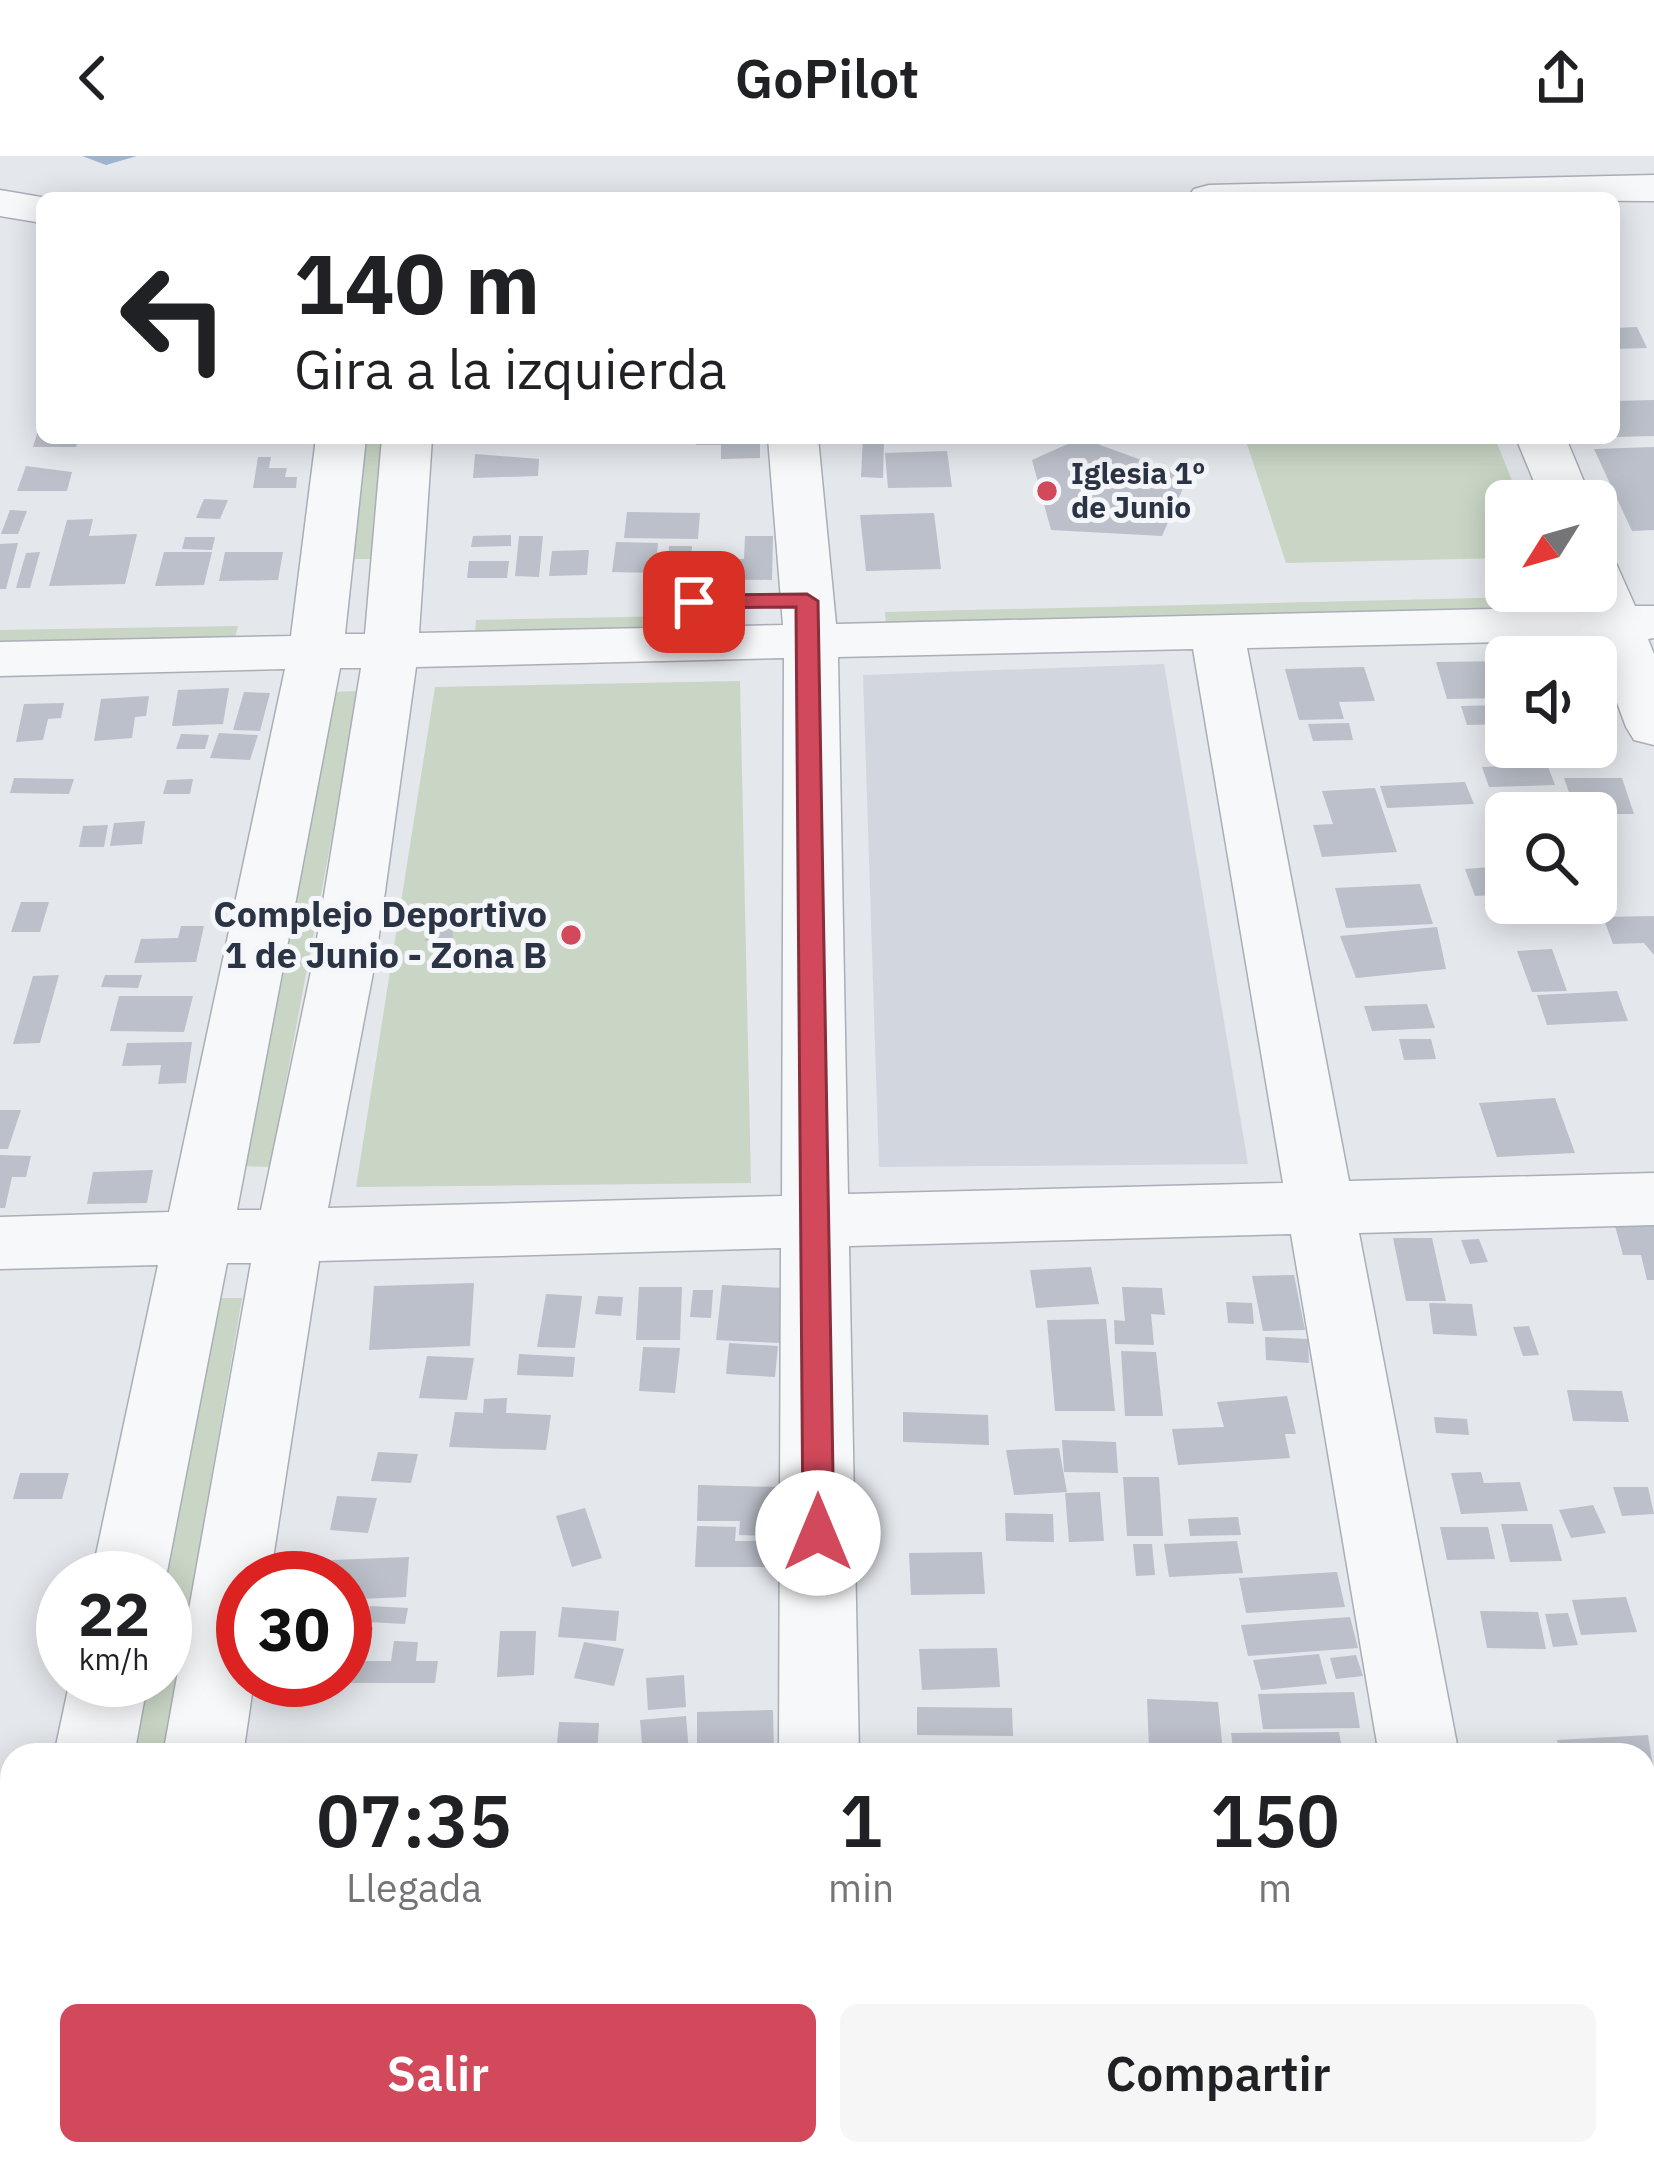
<!DOCTYPE html>
<html lang="es">
<meta charset="utf-8">
<style>
:root{--surface:#fff;--page:#f6f6f6;--text:#202124;--muted:#757577;--accent:#d1495b}
body{margin:0;font-family:"IBM Plex Sans",sans-serif;background:var(--page);color:var(--text);height:100vh;display:flex;flex-direction:column;font-size:45px;white-space:nowrap}
*{box-sizing:border-box;margin:0}
p{font-size:39px;color:var(--muted)}
.icon{flex:none;width:66px;height:66px;fill:none;stroke:currentColor;stroke-width:2;stroke-linecap:round;stroke-linejoin:round}
.map{position:relative;flex:1;overflow:hidden}
.side{position:absolute;left:0px;top:1587px;width:1656px;height:423px;display:flex;flex-direction:column;background:var(--surface);border-radius:36px 36px 0 0;box-shadow:0 6px 30px #0003}
.side>*{flex:none}
.guide{position:absolute;left:36px;top:36px;width:1584px;height:252px;border-radius:18px;box-shadow:0 6px 30px #0003;background:#fff;color:var(--text);overflow:hidden}
.needle{width:78px;rotate:233deg}
.buttons{position:absolute;left:1485px;top:324px;display:grid;gap:24px}
.buttons a{display:grid;place-items:center;width:132px;height:132px;border-radius:18px;background:var(--surface);box-shadow:0 6px 30px #0003;font-size:60px}
.speed{position:absolute;left:36px;top:1395px;display:flex;gap:24px;font-size:60px;font-weight:700;text-align:center}
.speed>*{display:grid;place-content:center;width:156px;height:156px;border-radius:50%;background:var(--surface);box-shadow:0 6px 30px #0003;line-height:1}
.speed small{font-size:30px;font-weight:400}
.speed .limit{border:18px solid #d22;background:#fff;color:#111}
.pin{position:absolute;display:grid;place-items:center;width:102px;height:102px;color:#fff;margin:-51px;border-radius:24px;box-shadow:0 6px 18px #0006}
.me{position:absolute;width:132px;margin:-66px;rotate:0deg;stroke-linejoin:round;filter:drop-shadow(0 0 9px #0008)}
.turn{display:flex;align-items:center;gap:42px;height:252px;padding:0 60px;font-size:54px}
.turn .icon{width:156px;height:156px;stroke-width:2.5}
.turn b{display:block;font-size:84px;line-height:102px}
.eta{display:flex;justify-content:space-evenly;align-items:center;height:204px;text-align:center}
.eta b{font-size:72px;font-weight:600;line-height:84px}
.button{display:flex;gap:24px;margin-top:auto;padding:24px 60px}
.button a{flex:1;height:138px;border-radius:18px;background:var(--accent);color:#fff;font-size:48px;font-weight:600;line-height:138px;text-align:center}
.button a+a{background:var(--page);color:var(--text)}
header{display:flex;justify-content:space-between;align-items:center;height:156px;padding:0 60px;background:var(--surface);font-size:54px;font-weight:600}
.map>svg:first-child{display:block}
</style>
<header><svg class="icon" aria-label="back" viewBox="0 0 24 24"><path d="M15 5l-7 7 7 7"/></svg>GoPilot<svg class="icon" aria-label="share" viewBox="0 0 24 24"><path d="M12 15V3M7 8l5-5 5 5M5 13v7h14v-7"/></svg></header>
<div class="map">
<svg width="1654" height="2009" viewBox="0 0 1654 2009">
<rect width="100%" height="100%" fill="#e4e7ec"/>
<path fill="#d2d6de" d="M 1164,508 L 1248,1008 L 879,1011 L 863,519 Z"/>
<g fill="#c9d6c5">
<path d="M 363,282 L 388,282 L 379,403 L 353,403 Z"/>
<path d="M 1245,282 L 1495,282 L 1520,345 L 1506,345 L 1506,402 L 1286,407 Z"/>
<path d="M 1522,441 L 1528,455 L 886,470 L 885,456 Z"/>
<path d="M 728,459 L 728,475 L 475,480 L 476,464 Z"/>
<path d="M 238,470 L 234,485 L 0,489 L 0,474 Z"/>
<path d="M 740,525 L 751,1027 L 356,1031 L 435,531 Z"/>
<path d="M 359,535 L 270,1011 L 237,1010 L 331,536 Z"/>
<path d="M 209,1142 L 242,1142 L 164,1599 L 126,1599 L 140,1524 L 165,1524 L 165,1422 Z"/>
</g>
<g fill="none" stroke-linecap="round" stroke-linejoin="round">
<path fill="#9fb4cc" fill-rule="evenodd" d="M 82,0 L 137,0 L 106,9 Z"/>
</g>
<g fill="#bbc0ca">
<path d="M 1637,171 L 1647,192 L 1614,193 L 1614,172 Z"/>
<path d="M 1654,244 L 1654,280 L 1614,281 L 1614,245 Z"/>
<path d="M 41,265 L 42,282 L 79,282 L 76,291 L 33,291 Z"/>
<path d="M 696,282 L 760,282 L 760,302 L 721,303 L 721,289 L 696,289 Z"/>
<path d="M 863,282 L 884,282 L 883,322 L 861,321 Z"/>
<path d="M 1081,282 L 1188,321 L 1162,380 L 1051,374 L 1032,304 Z"/>
<path d="M 1654,291 L 1654,374 L 1632,375 L 1594,293 Z"/>
<path d="M 947,295 L 952,331 L 888,332 L 885,297 Z"/>
<path d="M 475,298 L 539,303 L 538,320 L 473,322 Z"/>
<path d="M 258,301 L 271,301 L 269,312 L 287,312 L 285,321 L 297,321 L 296,332 L 253,332 Z"/>
<path d="M 26,310 L 72,316 L 67,335 L 17,335 Z"/>
<path d="M 204,343 L 228,344 L 220,363 L 196,362 Z"/>
<path d="M 10,354 L 27,355 L 18,378 L 1,378 Z"/>
<path d="M 627,356 L 700,357 L 698,383 L 624,382 Z"/>
<path d="M 934,357 L 941,413 L 866,415 L 860,359 Z"/>
<path d="M 93,363 L 89,380 L 137,378 L 125,428 L 49,430 L 67,364 Z"/>
<path d="M 511,379 L 511,390 L 471,391 L 473,380 Z"/>
<path d="M 519,380 L 543,380 L 539,421 L 515,420 Z"/>
<path d="M 745,380 L 773,380 L 772,424 L 699,423 L 700,403 L 744,403 Z"/>
<path d="M 185,381 L 215,381 L 212,394 L 182,393 Z"/>
<path d="M 616,386 L 658,387 L 655,417 L 612,416 Z"/>
<path d="M 18,387 L 6,433 L 0,433 L 0,388 Z"/>
<path d="M 669,390 L 692,390 L 690,418 L 667,418 Z"/>
<path d="M 589,394 L 587,419 L 549,420 L 552,395 Z"/>
<path d="M 40,396 L 30,432 L 16,432 L 26,397 Z"/>
<path d="M 164,396 L 212,396 L 204,429 L 155,430 Z"/>
<path d="M 225,396 L 283,396 L 278,424 L 219,425 Z"/>
<path d="M 469,405 L 509,405 L 507,422 L 467,422 Z"/>
<path d="M 1506,505 L 1506,542 L 1447,543 L 1436,506 Z"/>
<path d="M 1364,511 L 1375,545 L 1339,546 L 1344,563 L 1299,564 L 1285,513 Z"/>
<path d="M 229,532 L 223,568 L 172,570 L 178,534 Z"/>
<path d="M 244,536 L 270,537 L 260,575 L 233,574 Z"/>
<path d="M 149,540 L 146,560 L 135,561 L 132,582 L 94,585 L 101,543 Z"/>
<path d="M 64,547 L 61,562 L 48,563 L 43,584 L 16,586 L 24,548 Z"/>
<path d="M 1501,549 L 1506,568 L 1467,569 L 1461,550 Z"/>
<path d="M 1349,567 L 1353,584 L 1313,585 L 1308,568 Z"/>
<path d="M 219,577 L 258,579 L 250,604 L 210,602 Z"/>
<path d="M 181,578 L 209,579 L 205,593 L 176,593 Z"/>
<path d="M 1547,608 L 1555,629 L 1489,631 L 1482,611 Z"/>
<path d="M 14,622 L 74,623 L 69,638 L 10,637 Z"/>
<path d="M 1564,622 L 1622,622 L 1634,658 L 1608,658 L 1605,648 L 1573,648 Z"/>
<path d="M 193,623 L 190,638 L 163,638 L 167,624 Z"/>
<path d="M 1465,626 L 1474,648 L 1387,652 L 1380,630 Z"/>
<path d="M 1375,632 L 1397,696 L 1322,701 L 1313,669 L 1333,668 L 1322,635 Z"/>
<path d="M 145,665 L 142,688 L 110,690 L 114,667 Z"/>
<path d="M 108,669 L 104,691 L 79,691 L 83,670 Z"/>
<path d="M 1491,711 L 1506,738 L 1475,740 L 1465,713 Z"/>
<path d="M 1420,728 L 1433,768 L 1346,772 L 1335,732 Z"/>
<path d="M 21,746 L 49,746 L 40,776 L 11,776 Z"/>
<path d="M 1507,747 L 1542,747 L 1549,766 L 1514,767 Z"/>
<path d="M 455,757 L 452,785 L 425,785 L 430,758 Z"/>
<path d="M 1654,760 L 1654,799 L 1644,787 L 1613,788 L 1603,761 Z"/>
<path d="M 181,770 L 204,770 L 196,806 L 134,807 L 141,783 L 178,782 Z"/>
<path d="M 1437,771 L 1446,813 L 1356,822 L 1340,780 Z"/>
<path d="M 1552,793 L 1567,835 L 1532,836 L 1517,795 Z"/>
<path d="M 59,819 L 40,887 L 13,888 L 33,820 Z"/>
<path d="M 105,819 L 142,819 L 138,832 L 101,831 Z"/>
<path d="M 1617,835 L 1628,865 L 1547,869 L 1537,839 Z"/>
<path d="M 119,840 L 193,840 L 184,876 L 110,875 Z"/>
<path d="M 1427,848 L 1435,872 L 1372,875 L 1364,850 Z"/>
<path d="M 1399,883 L 1431,883 L 1436,903 L 1404,904 Z"/>
<path d="M 192,886 L 186,927 L 158,928 L 161,909 L 122,910 L 127,887 Z"/>
<path d="M 1555,942 L 1575,997 L 1497,1001 L 1479,947 Z"/>
<path d="M 0,954 L 21,954 L 8,993 L 0,993 Z"/>
<path d="M 0,999 L 31,1000 L 26,1021 L 12,1021 L 5,1052 L 0,1052 Z"/>
<path d="M 153,1014 L 147,1047 L 87,1048 L 93,1016 Z"/>
<path d="M 1615,1070 L 1654,1070 L 1654,1124 L 1647,1124 L 1641,1099 L 1623,1099 Z"/>
<path d="M 1393,1082 L 1432,1082 L 1446,1145 L 1406,1145 Z"/>
<path d="M 1479,1083 L 1488,1106 L 1470,1108 L 1461,1084 Z"/>
<path d="M 1091,1111 L 1099,1148 L 1036,1152 L 1030,1114 Z"/>
<path d="M 1294,1119 L 1305,1174 L 1263,1175 L 1252,1120 Z"/>
<path d="M 474,1127 L 470,1190 L 369,1194 L 374,1130 Z"/>
<path d="M 722,1129 L 785,1132 L 780,1187 L 716,1184 Z"/>
<path d="M 639,1131 L 682,1131 L 680,1184 L 636,1184 Z"/>
<path d="M 1122,1131 L 1162,1132 L 1165,1159 L 1151,1158 L 1154,1189 L 1115,1188 L 1114,1164 L 1125,1165 Z"/>
<path d="M 693,1134 L 713,1134 L 711,1162 L 690,1161 Z"/>
<path d="M 546,1138 L 582,1140 L 575,1192 L 537,1191 Z"/>
<path d="M 598,1140 L 623,1141 L 621,1160 L 595,1158 Z"/>
<path d="M 1226,1146 L 1252,1147 L 1254,1168 L 1228,1167 Z"/>
<path d="M 1429,1147 L 1472,1148 L 1477,1180 L 1433,1178 Z"/>
<path d="M 1106,1163 L 1115,1255 L 1055,1255 L 1047,1164 Z"/>
<path d="M 1529,1170 L 1539,1199 L 1523,1200 L 1513,1171 Z"/>
<path d="M 1265,1181 L 1308,1183 L 1309,1207 L 1266,1204 Z"/>
<path d="M 729,1187 L 778,1190 L 775,1221 L 726,1218 Z"/>
<path d="M 643,1191 L 680,1192 L 675,1237 L 639,1235 Z"/>
<path d="M 1121,1195 L 1156,1196 L 1163,1260 L 1125,1260 Z"/>
<path d="M 519,1198 L 575,1201 L 573,1221 L 517,1219 Z"/>
<path d="M 427,1200 L 474,1202 L 467,1244 L 419,1242 Z"/>
<path d="M 1567,1234 L 1622,1235 L 1629,1266 L 1573,1265 Z"/>
<path d="M 1287,1240 L 1296,1278 L 1285,1278 L 1290,1302 L 1178,1309 L 1172,1273 L 1224,1271 L 1217,1246 Z"/>
<path d="M 507,1242 L 506,1257 L 551,1259 L 546,1294 L 449,1291 L 455,1256 L 483,1257 L 484,1243 Z"/>
<path d="M 903,1256 L 988,1259 L 989,1289 L 903,1286 Z"/>
<path d="M 1434,1261 L 1467,1263 L 1469,1279 L 1436,1277 Z"/>
<path d="M 1062,1284 L 1116,1286 L 1118,1317 L 1064,1316 Z"/>
<path d="M 1059,1292 L 1067,1336 L 1014,1339 L 1006,1294 Z"/>
<path d="M 378,1296 L 418,1298 L 411,1327 L 371,1325 Z"/>
<path d="M 1481,1316 L 1484,1327 L 1520,1326 L 1528,1355 L 1461,1358 L 1451,1317 Z"/>
<path d="M 20,1317 L 69,1317 L 62,1343 L 13,1343 Z"/>
<path d="M 1123,1321 L 1159,1321 L 1163,1380 L 1127,1380 Z"/>
<path d="M 698,1329 L 778,1331 L 779,1380 L 739,1379 L 740,1365 L 697,1365 Z"/>
<path d="M 1613,1331 L 1648,1331 L 1654,1358 L 1622,1360 Z"/>
<path d="M 1100,1336 L 1104,1385 L 1069,1386 L 1065,1337 Z"/>
<path d="M 337,1340 L 377,1342 L 368,1377 L 330,1374 Z"/>
<path d="M 1593,1349 L 1606,1377 L 1571,1382 L 1559,1354 Z"/>
<path d="M 585,1352 L 602,1402 L 572,1411 L 556,1360 Z"/>
<path d="M 1005,1357 L 1053,1358 L 1054,1386 L 1006,1385 Z"/>
<path d="M 1238,1361 L 1241,1379 L 1190,1380 L 1188,1363 Z"/>
<path d="M 1501,1368 L 1552,1368 L 1562,1405 L 1510,1406 Z"/>
<path d="M 697,1370 L 736,1371 L 735,1385 L 778,1385 L 777,1411 L 695,1411 Z"/>
<path d="M 1440,1371 L 1488,1371 L 1495,1403 L 1447,1404 Z"/>
<path d="M 1237,1385 L 1243,1417 L 1169,1421 L 1164,1388 Z"/>
<path d="M 1133,1388 L 1152,1388 L 1155,1419 L 1136,1420 Z"/>
<path d="M 982,1396 L 985,1438 L 911,1439 L 909,1397 Z"/>
<path d="M 409,1401 L 406,1441 L 360,1443 L 359,1462 L 345,1463 L 345,1422 L 330,1422 L 332,1404 Z"/>
<path d="M 1337,1416 L 1345,1451 L 1246,1457 L 1239,1422 Z"/>
<path d="M 1626,1441 L 1637,1476 L 1581,1479 L 1572,1444 Z"/>
<path d="M 370,1450 L 408,1452 L 405,1468 L 368,1466 Z"/>
<path d="M 562,1451 L 619,1455 L 616,1485 L 558,1481 Z"/>
<path d="M 1480,1455 L 1538,1456 L 1546,1493 L 1487,1492 Z"/>
<path d="M 1568,1457 L 1578,1489 L 1553,1491 L 1545,1458 Z"/>
<path d="M 1350,1461 L 1358,1492 L 1248,1500 L 1241,1469 Z"/>
<path d="M 345,1470 L 373,1471 L 370,1490 L 345,1490 Z"/>
<path d="M 500,1475 L 536,1475 L 534,1519 L 497,1521 Z"/>
<path d="M 394,1485 L 418,1486 L 416,1505 L 438,1505 L 435,1527 L 345,1527 L 345,1505 L 391,1505 Z"/>
<path d="M 584,1486 L 624,1493 L 614,1530 L 574,1522 Z"/>
<path d="M 997,1492 L 1000,1531 L 922,1534 L 919,1493 Z"/>
<path d="M 1319,1498 L 1327,1528 L 1261,1534 L 1253,1504 Z"/>
<path d="M 1356,1499 L 1363,1520 L 1336,1523 L 1330,1502 Z"/>
<path d="M 684,1519 L 686,1551 L 648,1554 L 646,1522 Z"/>
<path d="M 1354,1536 L 1360,1572 L 1263,1573 L 1258,1538 Z"/>
<path d="M 1147,1543 L 1218,1546 L 1223,1595 L 1149,1592 Z"/>
<path d="M 917,1551 L 1012,1552 L 1013,1580 L 917,1579 Z"/>
<path d="M 773,1554 L 774,1599 L 697,1599 L 697,1556 Z"/>
<path d="M 686,1560 L 689,1596 L 643,1599 L 640,1564 Z"/>
<path d="M 559,1566 L 599,1567 L 597,1599 L 556,1599 Z"/>
<path d="M 1339,1576 L 1343,1599 L 1234,1599 L 1231,1577 Z"/>
<path d="M 1648,1579 L 1654,1617 L 1644,1618 L 1644,1599 L 1561,1599 L 1557,1584 Z"/>
<path d="M 922,1590 L 1022,1590 L 1024,1599 L 922,1599 Z"/>
<path d="M 1644,1627 L 1654,1627 L 1654,1667 L 1644,1668 Z"/>
<path d="M 1644,1777 L 1654,1808 L 1654,1865 L 1644,1866 Z"/>
</g>
<g fill="none" stroke-linecap="round" stroke-linejoin="round">
<defs>
<g id="minor">
<path d="M 1654,19 L 1654,45 L 1187,42 L 1194,33 L 1209,29 Z"/>
<path d="M 0,34 L 47,42 L 42,42 L 42,67 L 0,60 Z"/>
<path d="M 316,282 L 366,282 L 345,478 L 365,478 L 382,282 L 432,282 L 419,477 L 783,469 L 768,282 L 818,282 L 836,468 L 1583,451 L 1577,435 L 1596,435 L 1596,400 L 1615,405 L 1635,450 L 1654,450 L 1654,482 L 1648,483 L 1654,498 L 1654,589 L 1634,584 L 1626,571 L 1594,484 L 1247,492 L 1349,1025 L 1654,1017 L 1654,1069 L 1359,1077 L 1459,1599 L 1379,1599 L 1291,1078 L 849,1090 L 859,1599 L 779,1599 L 781,1092 L 319,1105 L 270,1422 L 243,1422 L 243,1524 L 254,1524 L 243,1599 L 163,1599 L 251,1107 L 227,1107 L 165,1426 L 91,1422 L 158,1109 L 0,1113 L 0,1061 L 169,1056 L 285,513 L 0,520 L 0,486 L 291,480 ZM 1193,493 L 1283,1027 L 848,1038 L 838,501 ZM 784,502 L 782,1040 L 328,1052 L 376,801 L 416,511 ZM 340,512 L 361,512 L 314,801 L 261,1054 L 237,1054 Z"/>
<path d="M 1516,282 L 1566,282 L 1592,345 L 1542,345 Z"/>
<path d="M 70,1524 L 148,1524 L 134,1599 L 54,1599 Z"/>
<path d="M 1654,1950 L 1654,2009 L 1195,2009 L 1200,1998 L 1644,1998 L 1644,1951 Z"/>
<path d="M 12,1955 L 12,1998 L 59,1998 L 57,2009 L 0,2009 L 0,1960 Z"/>
<path d="M 93,1998 L 181,1998 L 180,2009 L 90,2009 Z"/>
<path d="M 776,1998 L 864,1998 L 865,2009 L 775,2009 Z"/>
</g>
</defs>
<use href="#minor" stroke="#a9aeb7" stroke-width="3"/>
<use href="#minor" fill="#f7f8fa" fill-rule="evenodd"/>
</g>
<path fill="#d1495b" stroke="#882f3b" stroke-width="3" d="M 807,438 L 818,445 L 834,1377 L 818,1390 L 803,1377 L 796,451 L 694,452 L 683,446 L 694,439 Z"/>
<g fill="#d1495b" stroke="#f4f6f9" stroke-width="4.5">
<circle cx="1047" cy="335" r="12"/>
<circle cx="571" cy="779" r="12"/>
</g>
<g text-anchor="middle" stroke-width="10" stroke-linejoin="round" paint-order="stroke">
<g font-size="30" font-weight="bold" fill="#2b3445" stroke="#f4f6f9" text-anchor="start">
<text x="1071" y="328">Iglesia 1º<tspan x="1071" dy="34">de Junio</tspan></text>
</g>
<g font-size="36" font-weight="bold" fill="#2b3445" stroke="#f4f6f9" text-anchor="end">
<text x="547" y="771">Complejo Deportivo<tspan x="547" dy="41">1 de Junio - Zona B</tspan></text>
</g>
</g>
</svg>
<div class="buttons">
<a><svg class="needle" viewBox="-14 -14 28 28"><path d="M0-13l5 13h-10z" fill="#e53935"/><path d="M0 13l5-13h-10z" fill="#757577"/></svg></a>
<a><svg class="icon" aria-label="sound" viewBox="0 0 24 24"><path d="M4 9h4l5-4v14l-5-4H4zM17 9q2 3 0 6"/></svg></a>
<a><svg class="icon" aria-label="search" viewBox="0 0 24 24"><circle cx="10" cy="10" r="6"/><path d="M15 15l6 6"/></svg></a>
</div>
<div class="speed"><div>22<small>km/h</small></div><div class="limit">30</div></div>
<div class="pin" style="left:694px;top:446px;background:#d93025"><svg class="icon" aria-label="arrive" viewBox="0 0 24 24"><path d="M6 21V4h12l-3 4 3 4H6"/></svg></div>
<svg class="me" style="left:818px;top:1377px" viewBox="-20 -20 40 40"><circle r="19" fill="#fff"/><path d="M0-13L10 11 0 6-10 11z" fill="#d1495b"/></svg>
<div class="guide">
<div class="turn"><svg class="icon" aria-label="left" viewBox="0 0 24 24"><path d="M17 20v-9H6M10 6l-5 5 5 5"/></svg><div><b>140 m</b>Gira a la izquierda</div></div>
</div>
<section class="side">
<div class="eta">
<div><b>07:35</b><p>Llegada</p></div>
<div><b>1</b><p>min</p></div>
<div><b>150</b><p>m</p></div>
</div>
<div class="button"><a>Salir</a><a>Compartir</a></div>
</section>
</div>
